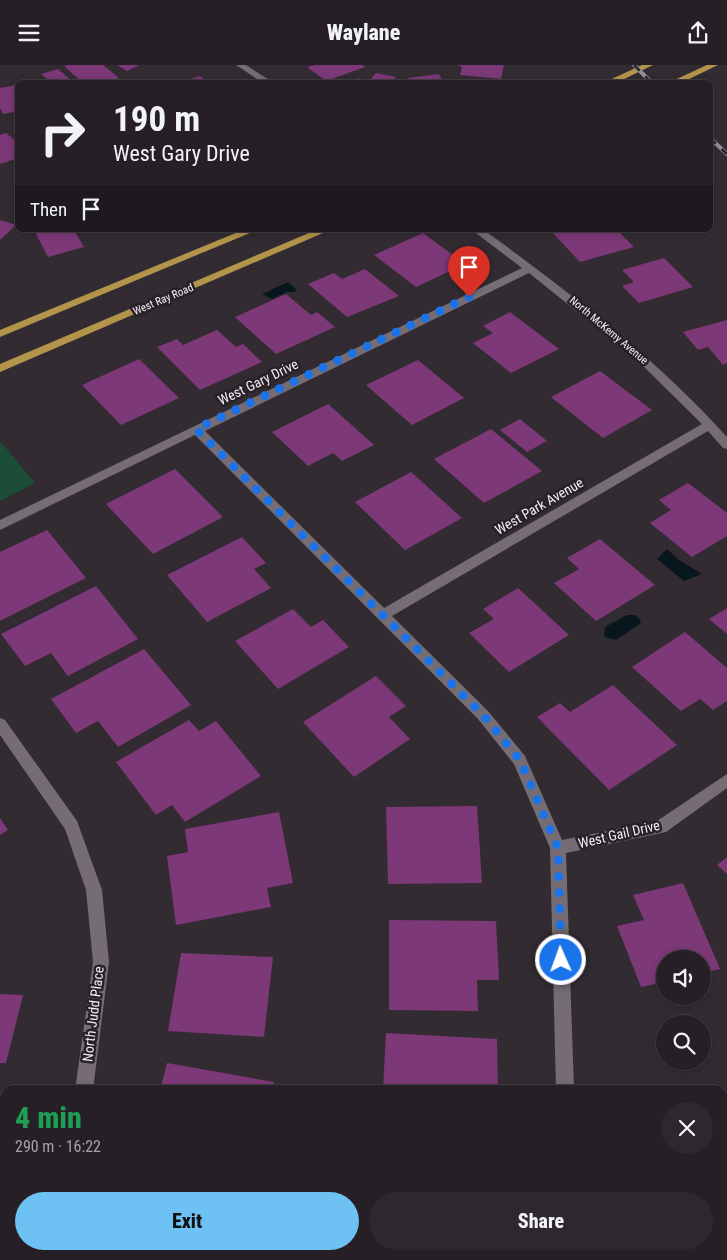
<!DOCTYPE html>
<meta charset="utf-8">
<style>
:root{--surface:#262026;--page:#2e282e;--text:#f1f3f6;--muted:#a4a3a7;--line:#423e43;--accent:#6ec2f3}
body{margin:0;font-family:"Roboto Condensed",sans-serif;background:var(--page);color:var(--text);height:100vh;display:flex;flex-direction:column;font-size:19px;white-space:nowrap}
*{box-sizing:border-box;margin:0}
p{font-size:16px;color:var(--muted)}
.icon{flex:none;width:28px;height:28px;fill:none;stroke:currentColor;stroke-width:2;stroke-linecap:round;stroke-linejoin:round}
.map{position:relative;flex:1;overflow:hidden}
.drawer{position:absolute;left:0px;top:1020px;width:728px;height:175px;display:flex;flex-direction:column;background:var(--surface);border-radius:15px 15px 0 0;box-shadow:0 2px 8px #0003,0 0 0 1px var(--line)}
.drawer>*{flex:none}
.hud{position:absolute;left:15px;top:15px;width:698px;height:152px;border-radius:8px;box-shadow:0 2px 8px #0003,0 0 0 1px var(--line);background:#262026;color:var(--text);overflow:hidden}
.buttons{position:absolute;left:656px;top:885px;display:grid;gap:10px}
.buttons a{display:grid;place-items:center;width:55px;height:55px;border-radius:50%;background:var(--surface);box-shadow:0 2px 8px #0003,0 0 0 1px var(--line);font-size:25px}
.pin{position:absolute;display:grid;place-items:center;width:42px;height:42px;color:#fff;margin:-51px -21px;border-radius:50% 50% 50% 0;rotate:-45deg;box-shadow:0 0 5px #0007}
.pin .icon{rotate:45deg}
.me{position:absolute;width:55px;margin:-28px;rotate:358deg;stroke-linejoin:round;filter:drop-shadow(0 0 4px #0008)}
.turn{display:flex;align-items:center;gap:18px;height:105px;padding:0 15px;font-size:22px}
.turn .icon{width:65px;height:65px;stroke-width:2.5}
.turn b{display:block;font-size:35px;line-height:42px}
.then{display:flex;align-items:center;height:48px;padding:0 15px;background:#0003;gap:10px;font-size:19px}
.round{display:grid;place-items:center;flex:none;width:52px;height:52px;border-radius:26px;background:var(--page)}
.head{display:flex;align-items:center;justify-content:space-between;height:85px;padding:0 15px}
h1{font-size:30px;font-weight:800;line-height:38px;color:#1e9e55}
.cta{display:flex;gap:10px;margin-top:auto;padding:10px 15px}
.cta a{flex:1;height:58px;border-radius:30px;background:var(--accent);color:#111;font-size:20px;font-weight:800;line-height:58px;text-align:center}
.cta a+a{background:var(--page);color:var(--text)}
header{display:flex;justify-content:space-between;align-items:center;height:65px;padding:0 15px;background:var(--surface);font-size:22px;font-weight:800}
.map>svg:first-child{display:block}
</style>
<header><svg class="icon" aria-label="menu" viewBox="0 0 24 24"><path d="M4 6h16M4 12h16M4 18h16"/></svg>Waylane<svg class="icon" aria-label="share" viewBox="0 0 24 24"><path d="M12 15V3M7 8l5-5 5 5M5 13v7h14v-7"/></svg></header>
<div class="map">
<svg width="727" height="1195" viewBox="0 0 727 1195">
<rect width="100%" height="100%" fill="#332b32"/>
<path fill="#1b4d37" d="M 0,376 L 35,418 L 0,436 Z"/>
<g fill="#08171e">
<path d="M 288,217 L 296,224 L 295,227 L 287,227 L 272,234 L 262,229 Z"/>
<path d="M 667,484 L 679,495 L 702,509 L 684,516 L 657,494 Z"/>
<path d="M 627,550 L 635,550 L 641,556 L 640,559 L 616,575 L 604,572 L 605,562 Z"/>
</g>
<g fill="#7c3877">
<path d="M 67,0 L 103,0 L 119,13 L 105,18 L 83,18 L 64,1 Z"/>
<path d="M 117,0 L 140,0 L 127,6 Z"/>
<path d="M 314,0 L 363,0 L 365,2 L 326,16 L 307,2 Z"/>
<path d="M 457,0 L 504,0 L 501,14 L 460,10 L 462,2 Z"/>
<path d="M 58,4 L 74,18 L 37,18 L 47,14 L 41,9 Z"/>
<path d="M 376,8 L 396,12 L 391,18 L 355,18 L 359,13 L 369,16 Z"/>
<path d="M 439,9 L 444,18 L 410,18 L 408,13 Z"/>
<path d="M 200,11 L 210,18 L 182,18 L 182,17 Z"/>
<path d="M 18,20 L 18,46 L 3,49 L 0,43 L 0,23 Z"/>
<path d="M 6,68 L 18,78 L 18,93 L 0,99 L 0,70 Z"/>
<path d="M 0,155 L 16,160 L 0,175 Z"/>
<path d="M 34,165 L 74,165 L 84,182 L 48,192 Z"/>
<path d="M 560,165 L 617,165 L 634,182 L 580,197 L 552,167 Z"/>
<path d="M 423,168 L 465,199 L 416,222 L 374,190 Z"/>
<path d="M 664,193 L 693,222 L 639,238 L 622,221 L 634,217 L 622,205 Z"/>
<path d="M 365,204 L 399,231 L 347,252 L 308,219 L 334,208 L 342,214 Z"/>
<path d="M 286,229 L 311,250 L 317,247 L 335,262 L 276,289 L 235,252 Z"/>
<path d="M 510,247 L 559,284 L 511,308 L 473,278 L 493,268 L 483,261 Z"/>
<path d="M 727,255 L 727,298 L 723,300 L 708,282 L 698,285 L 683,267 Z"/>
<path d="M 217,265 L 236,282 L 243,279 L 262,297 L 200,325 L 157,282 L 177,274 L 183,280 Z"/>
<path d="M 139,294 L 179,333 L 121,360 L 82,320 Z"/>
<path d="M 418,295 L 464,333 L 412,360 L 366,320 Z"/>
<path d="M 600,306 L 652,345 L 603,373 L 551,332 Z"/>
<path d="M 328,339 L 374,380 L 342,396 L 333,388 L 308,401 L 272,367 Z"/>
<path d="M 520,354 L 547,376 L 527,387 L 500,365 Z"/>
<path d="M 491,364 L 542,406 L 484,438 L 434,394 Z"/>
<path d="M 175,404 L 223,452 L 153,489 L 106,439 Z"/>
<path d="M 411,407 L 462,453 L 405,485 L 355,437 Z"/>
<path d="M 688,418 L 727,448 L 727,471 L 692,492 L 650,458 L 671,445 L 659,435 Z"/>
<path d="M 47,465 L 86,513 L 0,556 L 0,487 Z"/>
<path d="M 242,472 L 266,498 L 254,504 L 271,523 L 207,557 L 167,510 Z"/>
<path d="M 600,474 L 655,520 L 596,556 L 554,518 L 579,504 L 567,493 Z"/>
<path d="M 96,521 L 138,574 L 68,611 L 51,588 L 25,601 L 1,569 Z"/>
<path d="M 518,523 L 569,570 L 509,607 L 469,568 L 494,554 L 483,544 Z"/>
<path d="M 727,543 L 727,569 L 709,554 Z"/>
<path d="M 293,544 L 311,562 L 323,555 L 349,582 L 278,624 L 235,576 Z"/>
<path d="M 685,567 L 727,603 L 727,636 L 713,645 L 700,634 L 681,646 L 632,602 Z"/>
<path d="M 144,584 L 191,640 L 118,682 L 98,656 L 76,668 L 51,634 Z"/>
<path d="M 376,611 L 406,641 L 389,652 L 410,674 L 354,712 L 303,657 Z"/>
<path d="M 613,620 L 677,680 L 609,725 L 537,652 L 560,638 L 570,647 Z"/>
<path d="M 189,655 L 199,666 L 216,656 L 261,711 L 185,757 L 172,740 L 156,750 L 116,697 Z"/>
<path d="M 477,741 L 482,818 L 388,819 L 386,742 Z"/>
<path d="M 279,747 L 293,818 L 267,823 L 271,842 L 176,860 L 167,791 L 188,787 L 185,764 Z"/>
<path d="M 0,753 L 8,765 L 0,770 Z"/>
<path d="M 727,792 L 727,809 L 717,800 Z"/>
<path d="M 683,818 L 720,904 L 702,908 L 702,894 L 665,894 L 665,917 L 641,922 L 617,861 L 644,855 L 633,830 Z"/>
<path d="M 389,855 L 496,856 L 499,915 L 477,915 L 478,946 L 389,945 Z"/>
<path d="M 181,888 L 273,892 L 264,972 L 168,966 Z"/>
<path d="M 0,929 L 23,930 L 6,998 L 0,998 Z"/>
<path d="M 386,968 L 497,974 L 498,1025 L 383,1025 Z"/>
<path d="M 167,998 L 274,1017 L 272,1025 L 160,1025 Z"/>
<path d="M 722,1072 L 727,1077 L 727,1164 L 722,1168 Z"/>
<path d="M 130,1190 L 247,1190 L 247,1195 L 129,1195 Z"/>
<path d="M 375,1190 L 484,1190 L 484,1195 L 374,1195 Z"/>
</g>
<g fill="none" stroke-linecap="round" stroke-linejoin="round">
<g fill="#756c74" fill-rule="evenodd">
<path d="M 236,0 L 246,0 L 274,18 L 263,18 Z"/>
<path d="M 472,165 L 484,165 C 570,228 655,292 727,372 L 727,384 L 723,383 L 708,366 L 392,551 L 488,646 L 525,691 L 562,775 L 657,756 L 727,709 L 727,723 L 666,767 L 566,788 L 574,1025 L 556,1025 L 550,783 L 514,699 L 478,654 L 195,370 L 0,465 L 0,455 L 522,203 ZM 529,208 L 636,294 L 702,359 L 384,543 L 205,366 Z"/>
<path d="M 0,653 L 5,655 L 77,756 L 102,825 L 109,897 L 93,1025 L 75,1025 L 93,897 L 86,825 L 65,764 L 0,670 Z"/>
<rect x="0" y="1098" width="5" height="18"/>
<path d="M 42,1190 L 60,1190 L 59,1195 L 41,1195 Z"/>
<rect x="561" y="1190" width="18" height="5"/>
</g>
<g fill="#b2944b" fill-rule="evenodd">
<path d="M 642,0 L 653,0 L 616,18 L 603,18 Z"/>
<path d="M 707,0 L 718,0 L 681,18 L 668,18 Z"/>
<path d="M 243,165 L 257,165 L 0,272 L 0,265 Z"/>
<path d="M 316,165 L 330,165 L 0,307 L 0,299 Z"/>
</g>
<defs>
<g id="rail">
<path d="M 634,0 L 652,18"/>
<path d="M 710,73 L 727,89"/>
</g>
</defs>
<use href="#rail" stroke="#958e94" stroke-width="4"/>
<use href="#rail" stroke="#292128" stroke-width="2.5" stroke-dasharray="8" stroke-linecap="butt"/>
</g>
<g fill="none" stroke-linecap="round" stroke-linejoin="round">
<path stroke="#1a73e8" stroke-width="9" stroke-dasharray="0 16.2" d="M 469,232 L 196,364 L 483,650 L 520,695 L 558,783 L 561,895"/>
</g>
<g text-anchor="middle" stroke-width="5" stroke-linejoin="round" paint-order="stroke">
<g font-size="11" fill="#f3edf2" stroke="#292128">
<text transform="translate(163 234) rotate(-23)" y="4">West Ray Road</text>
<text transform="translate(609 265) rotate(40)" y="4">North McKemy Avenue</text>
</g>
<g font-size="14" fill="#f3edf2" stroke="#292128">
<text transform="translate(258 317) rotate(-26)" y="5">West Gary Drive</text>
<text transform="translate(539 441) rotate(-30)" y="5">West Park Avenue</text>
<text transform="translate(619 769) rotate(-13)" y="5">West Gail Drive</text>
<text transform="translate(93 949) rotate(-83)" y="5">North Judd Place</text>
</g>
</g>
</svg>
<div class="buttons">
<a><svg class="icon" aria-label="sound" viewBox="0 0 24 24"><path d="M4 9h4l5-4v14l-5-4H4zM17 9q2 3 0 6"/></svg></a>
<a><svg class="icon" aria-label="search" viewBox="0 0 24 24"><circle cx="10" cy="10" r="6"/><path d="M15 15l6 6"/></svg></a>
</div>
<div class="pin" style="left:469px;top:232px;background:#d93025"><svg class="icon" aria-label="arrive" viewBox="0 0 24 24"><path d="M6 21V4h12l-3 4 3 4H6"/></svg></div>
<svg class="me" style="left:561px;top:895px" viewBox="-20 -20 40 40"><circle r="17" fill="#1a73e8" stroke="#fff" stroke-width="3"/><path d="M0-11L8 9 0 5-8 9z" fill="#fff"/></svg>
<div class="hud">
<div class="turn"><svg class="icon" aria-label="right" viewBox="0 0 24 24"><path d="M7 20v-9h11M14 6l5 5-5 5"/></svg><div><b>190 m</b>West Gary Drive</div></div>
<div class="then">Then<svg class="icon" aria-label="arrive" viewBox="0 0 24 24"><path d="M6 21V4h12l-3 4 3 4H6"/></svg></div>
</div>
<section class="drawer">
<div class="head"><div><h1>4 min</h1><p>290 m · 16:22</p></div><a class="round"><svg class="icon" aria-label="close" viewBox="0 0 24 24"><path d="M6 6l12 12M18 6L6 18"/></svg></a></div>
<div class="cta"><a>Exit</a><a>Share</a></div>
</section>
</div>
